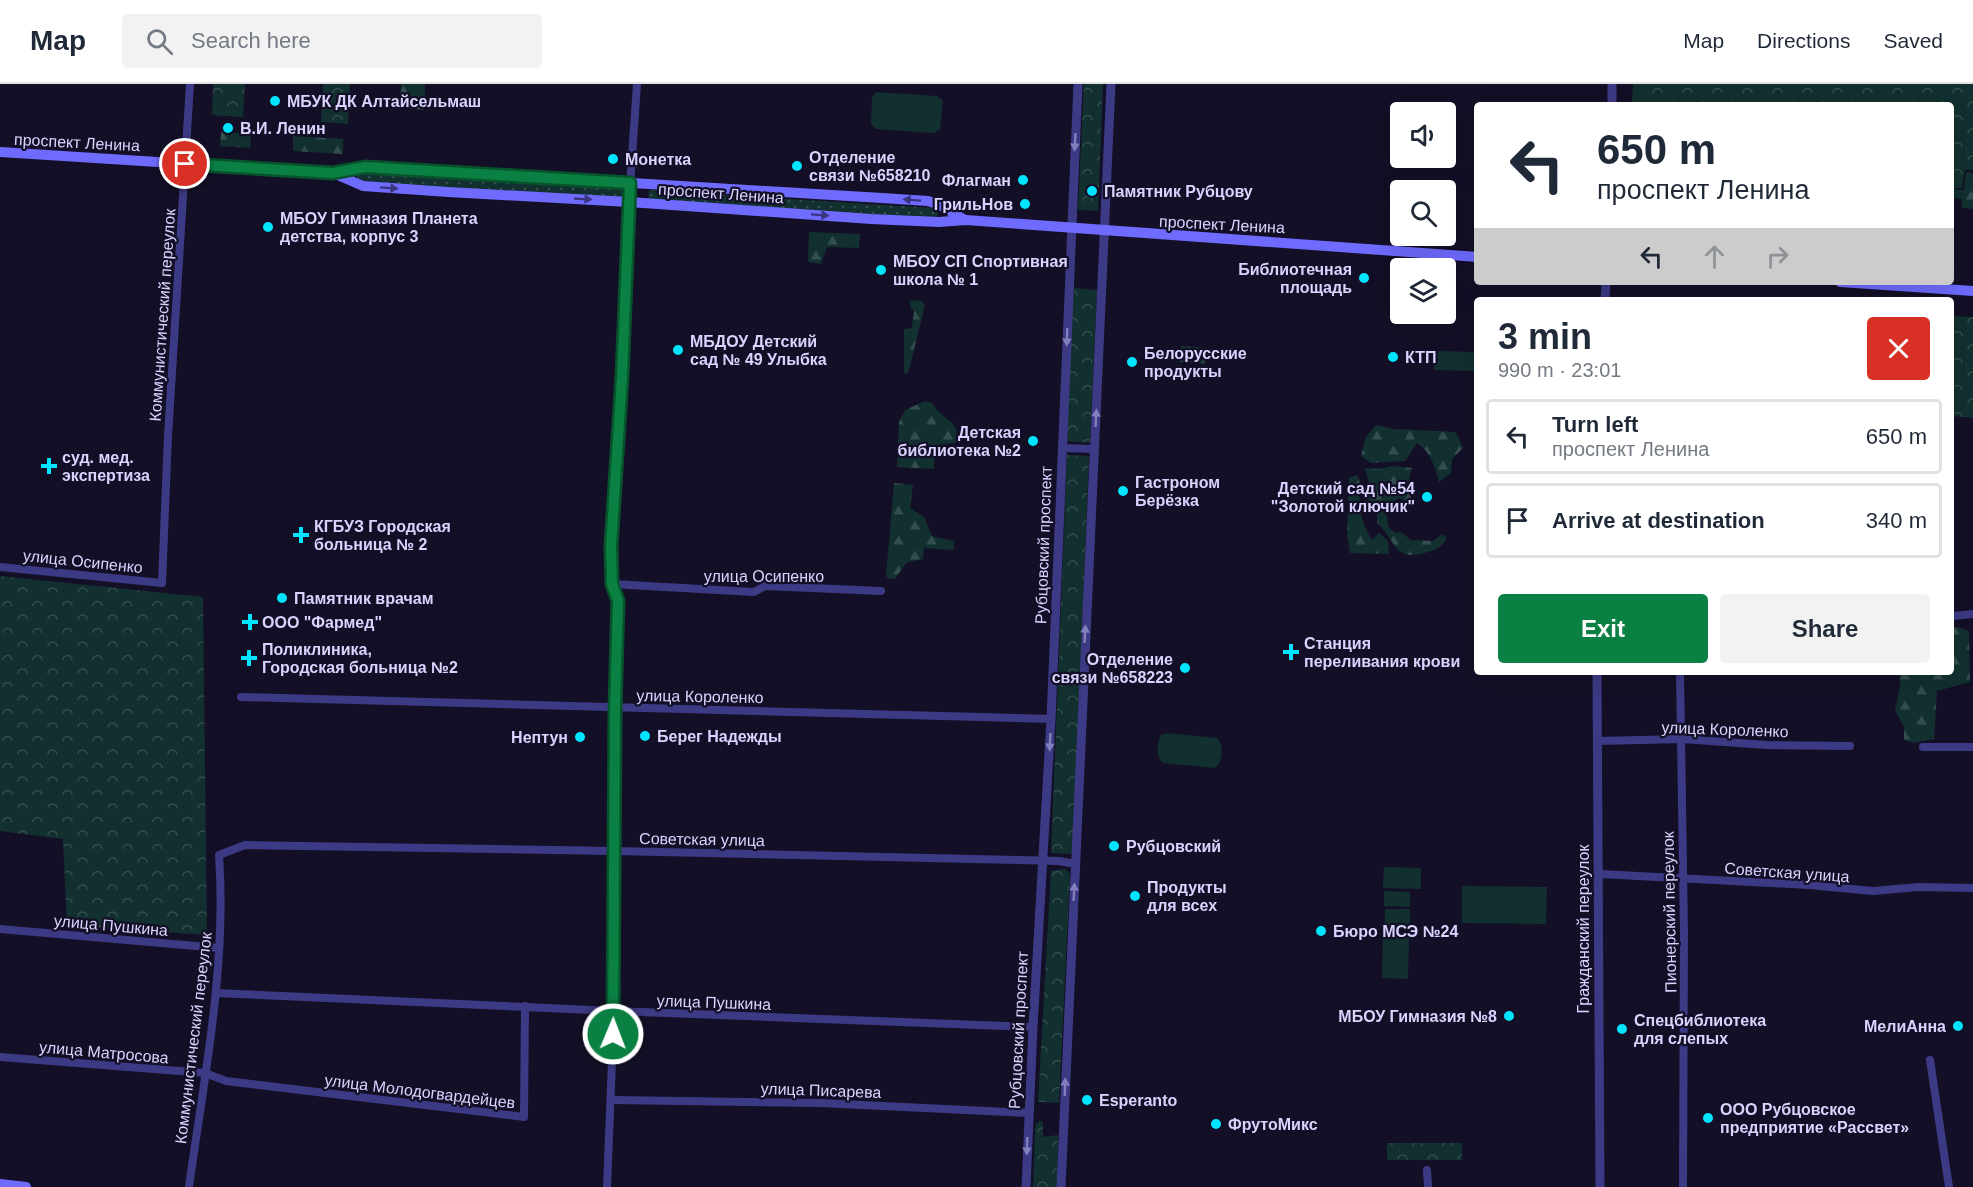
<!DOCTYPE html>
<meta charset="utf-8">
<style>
:root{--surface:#fff;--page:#f2f2f3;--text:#1f2937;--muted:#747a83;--line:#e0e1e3;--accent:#0b8043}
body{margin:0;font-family:Helvetica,sans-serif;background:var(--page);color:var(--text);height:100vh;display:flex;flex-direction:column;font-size:22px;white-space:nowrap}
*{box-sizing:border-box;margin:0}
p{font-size:20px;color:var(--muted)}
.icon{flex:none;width:33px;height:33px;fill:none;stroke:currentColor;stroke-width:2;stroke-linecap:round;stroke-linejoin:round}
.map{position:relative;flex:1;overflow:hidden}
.sheet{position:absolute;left:1474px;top:213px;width:480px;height:378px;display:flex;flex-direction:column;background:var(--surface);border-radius:6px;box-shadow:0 6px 24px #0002}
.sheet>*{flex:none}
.banner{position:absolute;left:1474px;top:18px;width:480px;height:183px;border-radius:6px;box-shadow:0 6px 24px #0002;background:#fff;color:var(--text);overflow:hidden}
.controls{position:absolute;left:1390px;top:18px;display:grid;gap:12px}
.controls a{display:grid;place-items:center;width:66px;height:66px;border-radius:6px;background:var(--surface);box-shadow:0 6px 24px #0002;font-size:30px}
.pin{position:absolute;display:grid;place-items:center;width:51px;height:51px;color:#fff;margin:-26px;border:3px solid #fff;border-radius:50%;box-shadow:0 2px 6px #0007}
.me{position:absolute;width:66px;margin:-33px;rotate:1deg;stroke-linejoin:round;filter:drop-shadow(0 0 4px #0008)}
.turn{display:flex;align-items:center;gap:21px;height:126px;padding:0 24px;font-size:27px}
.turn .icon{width:78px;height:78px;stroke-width:2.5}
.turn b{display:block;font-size:42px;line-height:51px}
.lanes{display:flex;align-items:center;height:57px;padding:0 24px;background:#0003;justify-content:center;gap:30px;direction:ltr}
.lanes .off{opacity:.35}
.round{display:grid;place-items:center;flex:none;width:63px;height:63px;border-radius:6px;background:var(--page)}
.head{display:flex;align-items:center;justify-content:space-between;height:102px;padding:0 24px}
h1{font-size:36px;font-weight:700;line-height:45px}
.primary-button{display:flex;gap:12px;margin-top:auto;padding:12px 24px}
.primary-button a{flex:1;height:69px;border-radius:6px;background:var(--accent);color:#fff;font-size:24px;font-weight:700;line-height:69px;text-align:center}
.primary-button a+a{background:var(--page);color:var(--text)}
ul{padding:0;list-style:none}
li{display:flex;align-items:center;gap:18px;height:75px;margin:0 12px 9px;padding:0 12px;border:3px solid var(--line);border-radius:6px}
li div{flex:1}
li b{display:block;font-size:22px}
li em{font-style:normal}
header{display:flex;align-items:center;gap:36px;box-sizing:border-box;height:84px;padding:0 30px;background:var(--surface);border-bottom:2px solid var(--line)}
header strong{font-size:28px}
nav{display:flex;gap:33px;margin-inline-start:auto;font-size:21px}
.search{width:420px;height:54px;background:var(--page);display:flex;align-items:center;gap:15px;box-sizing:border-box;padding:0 21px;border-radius:6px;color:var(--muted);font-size:22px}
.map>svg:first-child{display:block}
</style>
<header>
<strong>Map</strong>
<div class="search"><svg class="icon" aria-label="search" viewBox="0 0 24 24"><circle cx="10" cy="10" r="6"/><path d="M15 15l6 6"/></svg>Search here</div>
<nav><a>Map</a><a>Directions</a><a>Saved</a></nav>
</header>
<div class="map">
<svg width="1973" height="1103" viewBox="0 0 1973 1103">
<defs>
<pattern id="grass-dots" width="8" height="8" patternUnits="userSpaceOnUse" patternTransform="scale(1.5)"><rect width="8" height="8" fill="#12302f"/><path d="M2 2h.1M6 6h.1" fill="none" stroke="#344d4e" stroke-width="1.8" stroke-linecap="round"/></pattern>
<pattern id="forest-firs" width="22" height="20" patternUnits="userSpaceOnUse" patternTransform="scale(1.5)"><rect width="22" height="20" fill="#12302f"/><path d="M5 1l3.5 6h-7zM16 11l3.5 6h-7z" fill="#344d4e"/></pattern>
<pattern id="park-crowns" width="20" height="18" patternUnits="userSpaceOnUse" patternTransform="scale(1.5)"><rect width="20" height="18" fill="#12302f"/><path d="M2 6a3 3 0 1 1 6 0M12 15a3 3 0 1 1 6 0" fill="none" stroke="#344d4e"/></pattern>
</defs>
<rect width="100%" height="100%" fill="#130f26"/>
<g fill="url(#grass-dots)">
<path d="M 365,86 L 625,102 L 624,115 L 361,99 L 357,95 L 358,89 Z"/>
<path d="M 649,106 L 934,124 L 938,128 L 938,131 L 935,134 L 648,117 Z"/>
</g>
<g fill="url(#forest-firs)">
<path d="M 401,0 L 425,0 L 424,26 L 400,24 Z"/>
<path d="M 221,48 L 251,50 L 250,64 L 220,62 Z"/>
<path d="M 293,52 L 343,55 L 343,70 L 293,67 Z"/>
<path d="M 1966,88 L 1973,89 L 1973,125 L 1962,124 L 1962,115 L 1952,114 L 1952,105 L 1964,106 Z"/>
<path d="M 809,148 L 860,150 L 859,164 L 827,163 L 821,180 L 808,178 Z"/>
<path d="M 920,216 L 925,221 L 909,286 L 907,290 L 904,289 L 904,245 L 912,244 L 914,226 L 911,225 L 910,217 Z"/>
<path d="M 925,317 L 932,319 C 942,337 962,336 956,359 L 936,361 L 934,370 L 934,385 L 897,383 L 899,338 L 905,326 Z"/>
<path d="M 1376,341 L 1394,345 L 1456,348 L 1463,364 L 1452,375 L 1451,389 L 1439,398 C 1435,383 1431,368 1417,359 L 1405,377 L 1371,379 L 1361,372 L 1366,353 Z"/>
<path d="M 1392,382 L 1412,384 L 1409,395 L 1411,415 L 1408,418 L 1399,414 L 1388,420 L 1385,425 L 1389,444 L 1396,449 L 1401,448 L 1411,456 L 1433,457 L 1442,450 L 1447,454 C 1441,464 1435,466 1424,469 C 1392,478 1396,454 1377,439 L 1377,430 L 1365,412 L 1369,398 L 1365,384 L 1379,385 Z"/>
<path d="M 1357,391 C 1364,405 1358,410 1360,424 C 1361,434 1366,447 1372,456 L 1379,449 L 1388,457 L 1389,470 L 1350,469 L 1347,450 L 1349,394 Z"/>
<path d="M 894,399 L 913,401 L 910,424 L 924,433 L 932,452 L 954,457 L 954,466 L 924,464 L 923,475 L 906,479 L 895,495 L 889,495 L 886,492 Z"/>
<path d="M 1958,543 L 1969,547 L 1970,598 L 1937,607 L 1934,655 L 1914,659 L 1904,656 L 1904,643 L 1895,626 L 1900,602 L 1899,588 L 1952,588 L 1952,544 Z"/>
</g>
<g fill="url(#park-crowns)">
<path d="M 213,0 L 245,0 L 243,33 L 212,31 Z"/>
<path d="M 323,0 L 350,0 L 348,40 L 321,38 Z"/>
<path d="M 1084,0 L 1103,0 L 1098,127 L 1078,126 Z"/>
<path d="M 1633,0 L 1973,0 L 1973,86 L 1965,86 L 1962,104 L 1952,104 L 1952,21 L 1632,21 Z"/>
<path d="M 1073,204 L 1097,206 L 1090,359 L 1067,357 Z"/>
<path d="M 1952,232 L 1973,233 L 1973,334 L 1952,332 Z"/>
<path d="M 1181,262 L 1206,264 L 1205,280 L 1179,278 Z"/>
<path d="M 1067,371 L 1089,372 L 1073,770 L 1051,769 Z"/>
<path d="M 0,492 L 203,513 L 207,851 L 67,841 L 63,755 L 0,747 Z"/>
<path d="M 1065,785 L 1070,790 L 1059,1019 L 1038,1018 L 1051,787 Z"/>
<path d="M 1040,1037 L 1043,1038 L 1043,1053 L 1058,1051 L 1057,1103 L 1033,1103 L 1035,1045 L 1036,1040 Z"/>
<rect x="1387" y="1059" width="75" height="17"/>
</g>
<g fill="#12302f">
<path d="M 876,8 L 937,12 L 943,17 L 940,46 L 933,49 L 876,45 L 871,40 L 872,13 Z"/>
<path d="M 1435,267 L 1477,268 L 1476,287 L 1434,286 Z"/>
<path d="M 1167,649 L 1217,654 C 1224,661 1222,674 1218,682 L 1214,684 L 1163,679 C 1155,673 1157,659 1161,651 Z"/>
<path d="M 1384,783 L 1421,784 L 1421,805 L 1383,804 Z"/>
<path d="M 1462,802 L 1547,803 L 1546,840 L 1462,839 Z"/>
<path d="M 1384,807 L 1410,808 L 1410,823 L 1384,822 Z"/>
<rect x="1385" y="825" width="25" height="18"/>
<path d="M 1383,851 L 1409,852 L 1408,895 L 1382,894 Z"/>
</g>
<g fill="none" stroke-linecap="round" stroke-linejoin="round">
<g stroke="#3d3a85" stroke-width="8">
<path d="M 1062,364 L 1094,365"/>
<path d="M 0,483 L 162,499 L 168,352 L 190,0"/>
<path d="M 612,500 L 754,508 L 765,502 L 881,507"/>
<path d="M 1952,532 L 1973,530"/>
<path d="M 1680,588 L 1684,849 L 1683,1103"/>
<path d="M 241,613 L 1051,635"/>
<path d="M 1598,657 L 1682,655 L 1767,661 L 1850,662"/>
<path d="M 1923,663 L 1973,663"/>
<path d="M 1600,790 L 1809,801 L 1873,807 L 1918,803 L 1973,804"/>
<path d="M 0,845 L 219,864"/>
<path d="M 216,909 L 614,927 L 1033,943"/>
<path d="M 0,973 L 205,989 L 226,997 L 524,1033 L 525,922"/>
<path d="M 1930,976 L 1949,1103"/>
<path d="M 612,1016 L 820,1019 L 1029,1029"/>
<path d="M 1427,1086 L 1428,1103"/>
<path d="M 189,1103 C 204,994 227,882 219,771 L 245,761 L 614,767 L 1059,777 L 1075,780"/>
<path d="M 607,1103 L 614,927 L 615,624 L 618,517 L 612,500 L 611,462 L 622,293 L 629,117 L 637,0"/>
</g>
<g stroke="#3d3a85" stroke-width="9">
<path d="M 1612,21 L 1612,0"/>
<path d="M 1605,216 L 1606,198"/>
<path d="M 1597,588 C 1599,760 1598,931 1600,1103"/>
<path d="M 1026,1103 L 1033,943 L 1051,635 L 1078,0"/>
<path d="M 1061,1103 L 1111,0"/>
</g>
<g stroke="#6f6bff" stroke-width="10">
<path d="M 0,68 L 333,89 L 365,83 L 882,114 L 928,117 L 940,121 L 965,136"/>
<path d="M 333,89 L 363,102 L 448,108 L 629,118 L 871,135 L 939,138 L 966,136 L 1478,173"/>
<path d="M 1840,198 L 1973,207"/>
<path d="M 0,1100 L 26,1103"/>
</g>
</g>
<defs><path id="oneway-solid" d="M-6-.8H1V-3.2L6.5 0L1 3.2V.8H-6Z" transform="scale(1.5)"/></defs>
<g fill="#837fbc">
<use href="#oneway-solid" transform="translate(1075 58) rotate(93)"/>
<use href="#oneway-solid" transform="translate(1067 253) rotate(92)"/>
<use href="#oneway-solid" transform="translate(1096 334) rotate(-87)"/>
<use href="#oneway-solid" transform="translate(1085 550) rotate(-87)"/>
<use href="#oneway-solid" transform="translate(1050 658) rotate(93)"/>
<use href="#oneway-solid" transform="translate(1074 808) rotate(-87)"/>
<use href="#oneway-solid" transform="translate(1065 1003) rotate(-88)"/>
<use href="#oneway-solid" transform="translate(1027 1062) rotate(92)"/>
</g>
<g fill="#38347d">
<use href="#oneway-solid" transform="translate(389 104) rotate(4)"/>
<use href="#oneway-solid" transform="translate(583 115) rotate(3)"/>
<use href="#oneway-solid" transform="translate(912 116) rotate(-176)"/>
<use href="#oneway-solid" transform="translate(820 131) rotate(4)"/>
</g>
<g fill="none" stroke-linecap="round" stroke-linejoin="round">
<defs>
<path id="route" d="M 185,80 L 333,89 L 365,83 L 630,99 L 622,293 L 611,462 L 612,500 L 618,517 L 615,624 L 613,950"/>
</defs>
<use href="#route" stroke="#07532c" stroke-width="15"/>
<use href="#route" stroke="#0b8043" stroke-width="10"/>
</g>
<g fill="#00e5ff" stroke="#130f26" stroke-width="2">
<circle cx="275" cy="17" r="6"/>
<circle cx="228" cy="44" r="6"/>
<circle cx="613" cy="75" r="6"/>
<circle cx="797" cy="82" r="6"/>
<circle cx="1023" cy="96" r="6"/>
<circle cx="1092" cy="107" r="6"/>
<circle cx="1025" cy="120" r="6"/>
<circle cx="268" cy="143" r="6"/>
<circle cx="881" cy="186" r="6"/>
<circle cx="1364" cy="194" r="6"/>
<circle cx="678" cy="266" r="6"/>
<circle cx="1393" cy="273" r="6"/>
<circle cx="1132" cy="278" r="6"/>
<circle cx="1033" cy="357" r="6"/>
<path d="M46 373h6v6h6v6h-6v6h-6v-6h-6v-6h6z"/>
<circle cx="1123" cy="407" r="6"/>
<circle cx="1427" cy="413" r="6"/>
<path d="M298 442h6v6h6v6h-6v6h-6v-6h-6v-6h6z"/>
<circle cx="282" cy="514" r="6"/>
<path d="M247 529h6v6h6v6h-6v6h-6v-6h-6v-6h6z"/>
<path d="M1288 559h6v6h6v6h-6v6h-6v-6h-6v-6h6z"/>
<path d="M246 565h6v6h6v6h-6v6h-6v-6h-6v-6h6z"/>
<circle cx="1185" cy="584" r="6"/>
<circle cx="645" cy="652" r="6"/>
<circle cx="580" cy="653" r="6"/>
<circle cx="1114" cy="762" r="6"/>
<circle cx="1135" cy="812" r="6"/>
<circle cx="1321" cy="847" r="6"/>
<circle cx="1509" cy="932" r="6"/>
<circle cx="1958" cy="942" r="6"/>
<circle cx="1622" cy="945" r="6"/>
<circle cx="1087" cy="1016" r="6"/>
<circle cx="1708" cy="1034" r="6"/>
<circle cx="1216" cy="1040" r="6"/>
</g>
<g text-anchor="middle" stroke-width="4.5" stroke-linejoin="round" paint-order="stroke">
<g font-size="16" font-weight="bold" fill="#d9d4ff" stroke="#130f26" text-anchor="start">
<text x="287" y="23">МБУК ДК Алтайсельмаш</text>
<text x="240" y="50">В.И. Ленин</text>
<text x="809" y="79">Отделение<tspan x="809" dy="18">связи №658210</tspan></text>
<text x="625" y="81">Монетка</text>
<text x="1011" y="102" text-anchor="end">Флагман</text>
<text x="1104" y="113">Памятник Рубцову</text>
<text x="1013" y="126" text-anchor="end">ГрильНов</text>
<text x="280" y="140">МБОУ Гимназия Планета<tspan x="280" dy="18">детства, корпус 3</tspan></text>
<text x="893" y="183">МБОУ СП Спортивная<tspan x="893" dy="18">школа № 1</tspan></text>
<text x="1352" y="191" text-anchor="end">Библиотечная<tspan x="1352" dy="18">площадь</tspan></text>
<text x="690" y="263">МБДОУ Детский<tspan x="690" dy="18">сад № 49 Улыбка</tspan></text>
<text x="1144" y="275">Белорусские<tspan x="1144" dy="18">продукты</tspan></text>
<text x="1405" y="279">КТП</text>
<text x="1021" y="354" text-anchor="end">Детская<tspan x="1021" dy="18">библиотека №2</tspan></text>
<text x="62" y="379">суд. мед.<tspan x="62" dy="18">экспертиза</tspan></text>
<text x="1135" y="404">Гастроном<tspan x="1135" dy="18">Берёзка</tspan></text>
<text x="1415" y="410" text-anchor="end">Детский сад №54<tspan x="1415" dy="18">"Золотой ключик"</tspan></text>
<text x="314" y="448">КГБУЗ Городская<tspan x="314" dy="18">больница № 2</tspan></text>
<text x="294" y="520">Памятник врачам</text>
<text x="262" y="544">ООО "Фармед"</text>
<text x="1304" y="565">Станция<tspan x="1304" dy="18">переливания крови</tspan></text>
<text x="262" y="571">Поликлиника,<tspan x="262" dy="18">Городская больница №2</tspan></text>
<text x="1173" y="581" text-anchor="end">Отделение<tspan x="1173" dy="18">связи №658223</tspan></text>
<text x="657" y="658">Берег Надежды</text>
<text x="568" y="659" text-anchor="end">Нептун</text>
<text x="1126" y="768">Рубцовский</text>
<text x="1147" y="809">Продукты<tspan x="1147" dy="18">для всех</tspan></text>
<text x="1333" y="853">Бюро МСЭ №24</text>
<text x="1497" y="938" text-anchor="end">МБОУ Гимназия №8</text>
<text x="1634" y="942">Спецбиблиотека<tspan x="1634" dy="18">для слепых</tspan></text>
<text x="1946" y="948" text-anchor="end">МелиАнна</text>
<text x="1099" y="1022">Esperanto</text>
<text x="1720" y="1031">ООО Рубцовское<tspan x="1720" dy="18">предприятие «Рассвет»</tspan></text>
<text x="1228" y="1046">ФрутоМикс</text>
</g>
<g font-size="16" fill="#d9d4ff" stroke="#130f26">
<text transform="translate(77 58) rotate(3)" y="6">проспект Ленина</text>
<text transform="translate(721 109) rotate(4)" y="6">проспект Ленина</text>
<text transform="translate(1222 140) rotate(3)" y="6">проспект Ленина</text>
<text transform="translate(162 231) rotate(-86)" y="6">Коммунистический переулок</text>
<text transform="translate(1043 461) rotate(-88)" y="6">Рубцовский проспект</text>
<text transform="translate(83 477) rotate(6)" y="6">улица Осипенко</text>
<text x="764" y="498">улица Осипенко</text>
<text transform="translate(700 612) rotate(1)" y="6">улица Короленко</text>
<text transform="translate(1725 645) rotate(2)" y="6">улица Короленко</text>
<text transform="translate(702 755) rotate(1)" y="6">Советская улица</text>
<text transform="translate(1787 788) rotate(4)" y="6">Советская улица</text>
<text transform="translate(1669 828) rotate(-91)" y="6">Пионерский переулок</text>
<text transform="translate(111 841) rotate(5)" y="6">улица Пушкина</text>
<text transform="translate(1583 845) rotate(-90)" y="6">Гражданский переулок</text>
<text transform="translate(714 918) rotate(2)" y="6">улица Пушкина</text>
<text transform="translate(1018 946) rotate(-87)" y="6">Рубцовский проспект</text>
<text transform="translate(193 954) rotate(-83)" y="6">Коммунистический переулок</text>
<text transform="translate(104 968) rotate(5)" y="6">улица Матросова</text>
<text transform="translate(821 1006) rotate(2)" y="6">улица Писарева</text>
<text transform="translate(420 1007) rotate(7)" y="6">улица Молодогвардейцев</text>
</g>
</g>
</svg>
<div class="controls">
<a><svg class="icon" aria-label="sound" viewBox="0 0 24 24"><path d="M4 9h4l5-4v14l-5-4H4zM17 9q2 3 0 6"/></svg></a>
<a><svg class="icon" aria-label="search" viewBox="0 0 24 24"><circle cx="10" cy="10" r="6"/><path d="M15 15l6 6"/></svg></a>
<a><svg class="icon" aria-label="layers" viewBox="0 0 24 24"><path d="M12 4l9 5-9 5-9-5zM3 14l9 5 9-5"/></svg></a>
</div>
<div class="pin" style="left:185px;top:80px;background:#d93025"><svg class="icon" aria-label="arrive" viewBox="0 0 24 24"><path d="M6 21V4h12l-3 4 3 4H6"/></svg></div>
<svg class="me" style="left:613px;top:950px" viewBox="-20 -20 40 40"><circle r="17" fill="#0b8043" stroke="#fff" stroke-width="3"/><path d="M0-11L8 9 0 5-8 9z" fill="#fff"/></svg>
<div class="banner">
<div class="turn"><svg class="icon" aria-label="left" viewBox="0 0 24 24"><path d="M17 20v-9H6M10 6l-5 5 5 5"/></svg><div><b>650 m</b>проспект Ленина</div></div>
<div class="lanes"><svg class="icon" aria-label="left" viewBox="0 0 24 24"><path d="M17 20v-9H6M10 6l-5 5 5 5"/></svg><svg class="icon off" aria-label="ahead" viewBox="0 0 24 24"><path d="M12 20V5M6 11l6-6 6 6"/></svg><svg class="icon off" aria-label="right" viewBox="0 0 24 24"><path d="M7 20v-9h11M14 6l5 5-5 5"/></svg></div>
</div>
<section class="sheet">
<div class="head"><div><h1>3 min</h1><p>990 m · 23:01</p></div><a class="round" style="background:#d93025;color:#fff"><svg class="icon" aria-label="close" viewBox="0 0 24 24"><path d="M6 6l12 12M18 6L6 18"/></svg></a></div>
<ul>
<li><svg class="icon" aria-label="left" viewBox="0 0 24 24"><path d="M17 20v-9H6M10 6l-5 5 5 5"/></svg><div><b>Turn left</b><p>проспект Ленина</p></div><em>650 m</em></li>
<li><svg class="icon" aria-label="arrive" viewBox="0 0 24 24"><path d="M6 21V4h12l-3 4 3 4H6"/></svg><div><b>Arrive at destination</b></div><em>340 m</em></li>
</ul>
<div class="primary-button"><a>Exit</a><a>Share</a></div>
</section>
</div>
